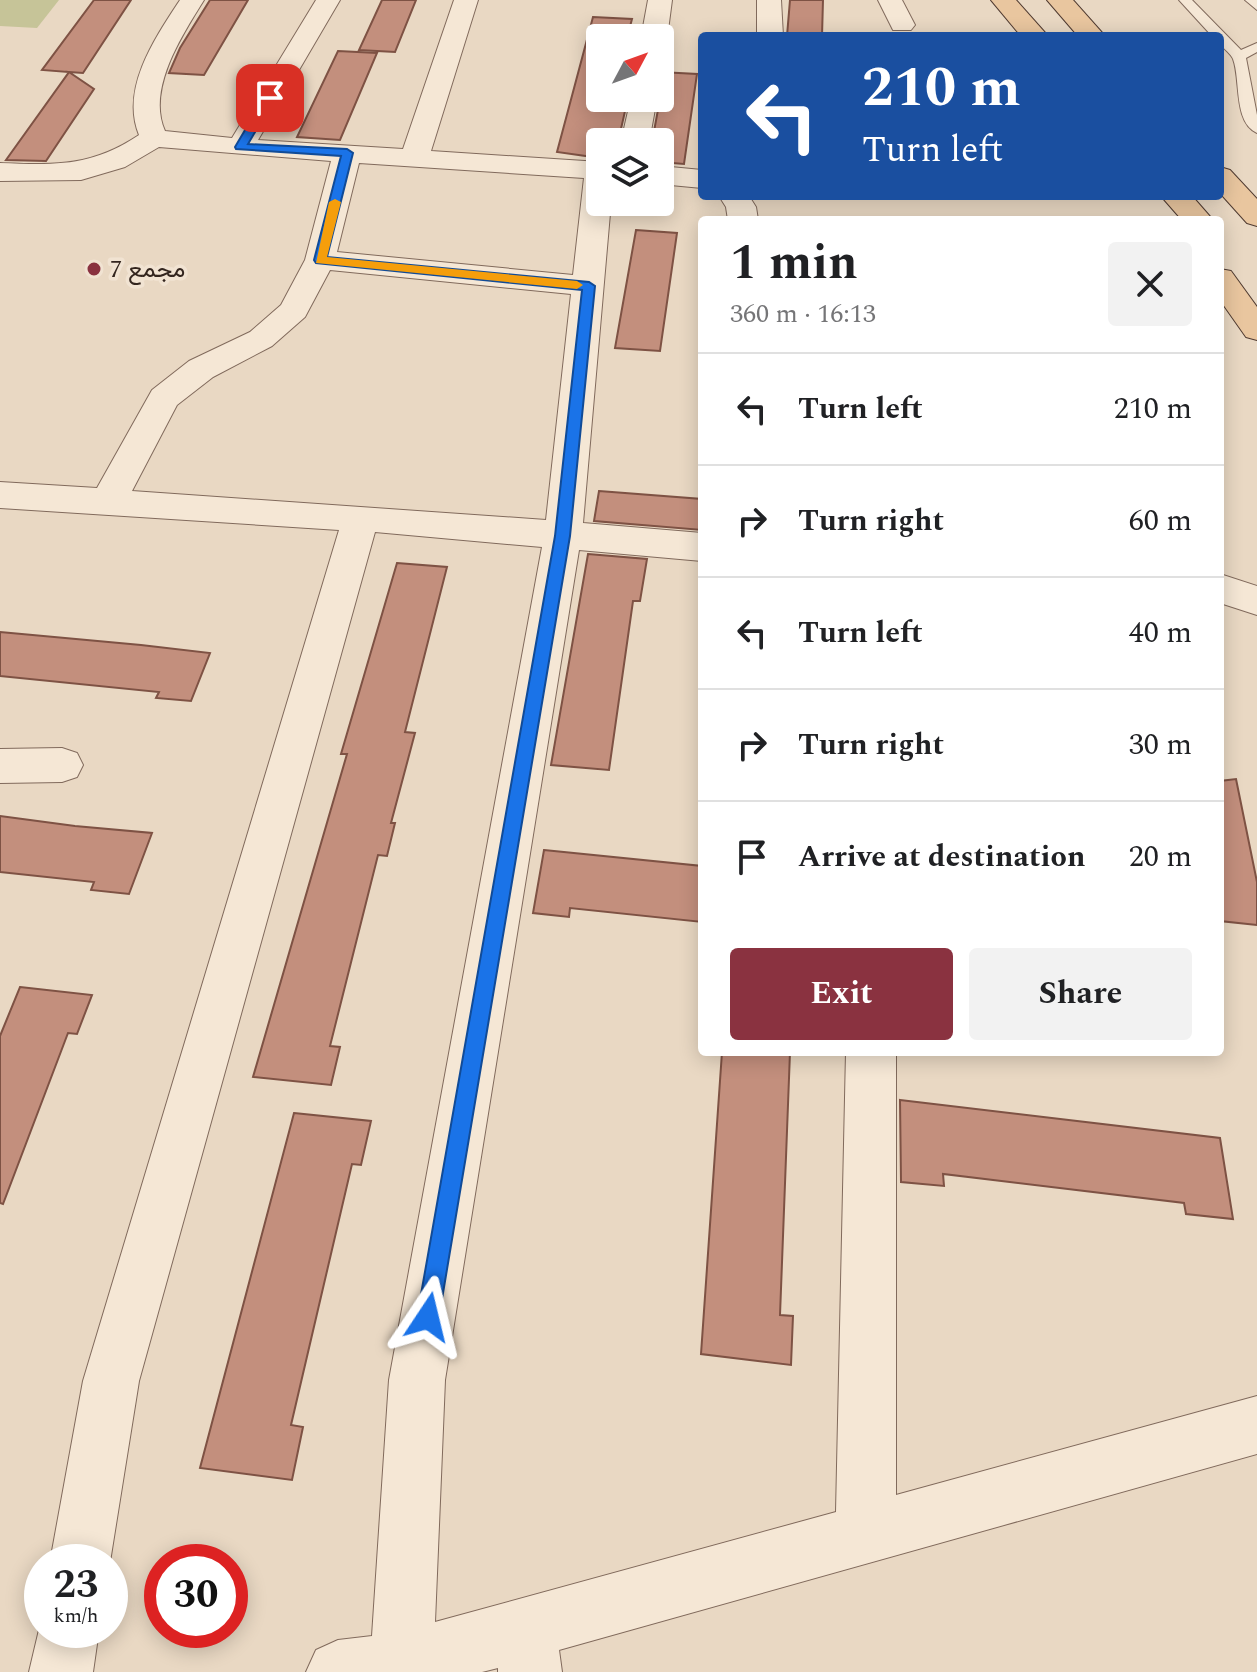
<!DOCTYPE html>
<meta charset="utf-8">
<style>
:root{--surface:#fff;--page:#f2f2f2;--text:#202124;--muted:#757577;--line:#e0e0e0;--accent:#8a3240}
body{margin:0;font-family:Spectral,Vazirmatn,serif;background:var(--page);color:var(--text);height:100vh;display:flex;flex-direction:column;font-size:30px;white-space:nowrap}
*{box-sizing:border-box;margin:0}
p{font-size:26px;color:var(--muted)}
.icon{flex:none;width:44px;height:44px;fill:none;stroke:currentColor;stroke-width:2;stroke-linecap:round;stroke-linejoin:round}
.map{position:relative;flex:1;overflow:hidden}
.sheet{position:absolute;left:698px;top:216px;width:526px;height:840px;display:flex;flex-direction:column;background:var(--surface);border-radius:8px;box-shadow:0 4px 20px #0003}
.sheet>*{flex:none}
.top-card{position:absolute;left:698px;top:32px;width:526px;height:168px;border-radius:8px;box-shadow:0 4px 20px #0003;background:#1a4fa0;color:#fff;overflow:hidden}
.needle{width:52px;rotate:49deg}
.buttons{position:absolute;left:586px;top:24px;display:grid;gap:16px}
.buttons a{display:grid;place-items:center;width:88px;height:88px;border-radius:8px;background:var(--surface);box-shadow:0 4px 20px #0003;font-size:40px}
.speed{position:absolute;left:24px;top:1544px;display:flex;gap:16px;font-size:40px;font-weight:700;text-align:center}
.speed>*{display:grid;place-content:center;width:104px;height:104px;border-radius:50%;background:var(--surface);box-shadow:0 4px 20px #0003;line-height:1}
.speed small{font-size:20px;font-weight:400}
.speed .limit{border:12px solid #d22;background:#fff;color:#111}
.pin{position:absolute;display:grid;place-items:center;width:68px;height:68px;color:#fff;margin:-34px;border-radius:16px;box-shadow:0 4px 12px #0006}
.me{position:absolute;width:88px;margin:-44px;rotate:10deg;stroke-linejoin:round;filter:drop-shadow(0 0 6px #0008)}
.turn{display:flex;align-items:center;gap:28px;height:168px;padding:0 32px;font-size:36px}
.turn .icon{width:104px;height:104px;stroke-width:2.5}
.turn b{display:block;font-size:56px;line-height:68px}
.round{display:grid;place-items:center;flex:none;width:84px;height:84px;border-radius:8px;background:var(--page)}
.headline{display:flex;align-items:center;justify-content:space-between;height:136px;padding:0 32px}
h1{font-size:48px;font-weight:700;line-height:60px}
.button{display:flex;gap:16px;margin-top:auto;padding:16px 32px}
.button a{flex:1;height:92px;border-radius:8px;background:var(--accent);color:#fff;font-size:32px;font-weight:700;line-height:92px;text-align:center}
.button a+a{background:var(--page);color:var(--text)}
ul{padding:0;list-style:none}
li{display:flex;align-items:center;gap:24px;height:112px;padding:0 32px;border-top:2px solid var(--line)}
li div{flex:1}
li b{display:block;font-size:30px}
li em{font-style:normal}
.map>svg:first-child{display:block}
</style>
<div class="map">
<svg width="1257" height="1672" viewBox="0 0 1257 1672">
<rect width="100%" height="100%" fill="#e9d8c3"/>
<path fill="#c6c498" d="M 0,0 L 59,0 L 37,28 L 0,26 Z"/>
<g fill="#c38f7d" stroke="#7e5244" stroke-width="2">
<path d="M 94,0 L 131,0 L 83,73 L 69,72 L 94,89 L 46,161 L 6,160 L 69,72 L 42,70 Z"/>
<path d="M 210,0 L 248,0 L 204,75 L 169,73 L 180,48 Z"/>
<path d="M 382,0 L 416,0 L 395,52 L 359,50 Z"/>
<path d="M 790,0 L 823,0 L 822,36 L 787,36 Z"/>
<path d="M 593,17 L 632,19 L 627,38 L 600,38 L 600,98 L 628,98 L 618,142 L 600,142 L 600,158 L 557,152 Z"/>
<path d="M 338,51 L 377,53 L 340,140 L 297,137 Z"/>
<path d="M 660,72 L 697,74 L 684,164 L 660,162 L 660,142 L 652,142 L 660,99 Z"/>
<path d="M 636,230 L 677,233 L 660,351 L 615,348 Z"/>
<path d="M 599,491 L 702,499 L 702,530 L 594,521 Z"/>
<path d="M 588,554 L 647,559 L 640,601 L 633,601 L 609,770 L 551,765 Z"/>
<path d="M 397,563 L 447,567 L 405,732 L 415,733 L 391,823 L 395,823 L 387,856 L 378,855 L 330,1046 L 340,1047 L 331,1085 L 253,1077 L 347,754 L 341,754 Z"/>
<path d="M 0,632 L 141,645 L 210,653 L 191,701 L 156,698 L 159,692 L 0,676 Z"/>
<path d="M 1236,779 L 1257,882 L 1257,925 L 1220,921 L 1220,781 Z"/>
<path d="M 0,816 L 75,826 L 152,833 L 129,894 L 91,890 L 94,882 L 0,872 Z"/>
<path d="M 544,850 L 702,866 L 702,922 L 570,908 L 569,917 L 533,913 Z"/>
<path d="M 20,987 L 92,995 L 77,1034 L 68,1033 L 3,1204 L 0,1203 L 0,1036 Z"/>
<path d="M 722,1052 L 790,1052 L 780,1315 L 793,1316 L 791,1365 L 701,1354 Z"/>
<path d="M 900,1100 L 1220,1138 L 1233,1219 L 1186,1214 L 1184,1203 L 943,1174 L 944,1186 L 901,1182 Z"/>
<path d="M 294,1113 L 371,1121 L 361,1165 L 352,1164 L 291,1425 L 303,1427 L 292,1480 L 200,1468 Z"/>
</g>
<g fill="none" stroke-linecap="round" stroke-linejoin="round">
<defs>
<g id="service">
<path d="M 1179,0 L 1192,0 L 1241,50 L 1257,43 L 1257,52 L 1246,58 L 1257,115 L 1257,133 C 1233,122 1241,80 1233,59 C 1231,54 1224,49 1220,44 L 1220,36 L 1212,36 Z"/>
<path d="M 1245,0 L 1257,0 L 1257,10 Z"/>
</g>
<g id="minor">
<path d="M 180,0 L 204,0 C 183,34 146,89 165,131 L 232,138 L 316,0 L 340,0 L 258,140 L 403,149 L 454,0 L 478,0 L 431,151 L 600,162 L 600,202 L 611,202 L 583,523 L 702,533 L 702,561 L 579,550 L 445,1380 L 435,1622 L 836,1512 L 846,1052 L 896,1052 L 896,1495 L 1257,1396 L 1257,1454 L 559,1650 L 562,1672 L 498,1672 L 498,1668 L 482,1672 L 306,1672 L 316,1650 L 338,1640 L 372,1636 L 389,1380 L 542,547 L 375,532 L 139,1381 L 110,1562 L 50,1562 L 83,1381 L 339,530 L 0,508 L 0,482 L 97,488 L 152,390 L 189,361 L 250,332 L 281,305 L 305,260 L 331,161 L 159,147 L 125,167 L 81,180 L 0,181 L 0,163 C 56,165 91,167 139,135 C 120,89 155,38 180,0 ZM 359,163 L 584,178 L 573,275 L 337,252 ZM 330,270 L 571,294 L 546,520 L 132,491 L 177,405 L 213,377 L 272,346 L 305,317 Z"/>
<path d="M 648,0 L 672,0 L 667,38 L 663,43 L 660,44 L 660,38 L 641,38 Z"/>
<path d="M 757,0 L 781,0 L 783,36 L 757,36 Z"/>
<path d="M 878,0 L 902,0 L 915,25 L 911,30 L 893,30 Z"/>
<path d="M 631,98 L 657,98 L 649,142 L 621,142 Z"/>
<path d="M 660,166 L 702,170 L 702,188 L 660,184 Z"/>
<path d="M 719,196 L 749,196 L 756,207 L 758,220 L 728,220 L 726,207 Z"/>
<path d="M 1220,574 L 1257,586 L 1257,615 L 1220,603 Z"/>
<path d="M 62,748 L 77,753 L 83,765 L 77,777 L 62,782 L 0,783 L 0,749 Z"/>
<path d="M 42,1617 L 42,1630 L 99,1630 L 93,1672 L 29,1672 Z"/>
</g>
<g id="primary">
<path d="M 991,0 L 1016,0 L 1048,36 L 1021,36 Z"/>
<path d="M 1047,0 L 1073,0 L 1105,36 L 1078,36 Z"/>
<path d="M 1220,167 L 1230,170 L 1257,199 L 1257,226 L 1247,223 L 1220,193 Z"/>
<path d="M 1161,196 L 1192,196 L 1213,220 L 1182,220 Z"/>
<path d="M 1220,269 L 1231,271 L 1257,307 L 1257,340 L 1246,337 L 1220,300 Z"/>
</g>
</defs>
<use href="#service" stroke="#816a5c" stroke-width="2"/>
<use href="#minor" stroke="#816a5c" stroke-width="2"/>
<use href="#primary" stroke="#4f3a30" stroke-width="2"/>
<use href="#service" fill="#f5e7d5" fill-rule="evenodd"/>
<use href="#minor" fill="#f5e7d5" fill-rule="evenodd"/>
<use href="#primary" fill="#e9c69f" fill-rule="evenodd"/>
</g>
<path fill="#1a73e8" stroke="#114b97" stroke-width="2" d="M 270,94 L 275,98 L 248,144 L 347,149 L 353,153 L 327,257 L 589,282 L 595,286 L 570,536 L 439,1317 L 436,1325 L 428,1328 L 420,1325 L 417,1317 L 555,536 L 582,290 L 316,263 L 314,260 L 341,156 L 236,149 L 235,147 L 264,98 Z"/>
<path fill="#f59e0b" d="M 335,199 L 341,202 L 327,257 L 577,281 L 583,285 L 577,289 L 316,263 L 329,202 Z"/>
<circle fill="#8a3240" stroke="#f1e3d2" stroke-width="3" cx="94" cy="269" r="8"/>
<g text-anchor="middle" stroke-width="7" stroke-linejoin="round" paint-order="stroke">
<g font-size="24" fill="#33251e" stroke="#f1e3d2" text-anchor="start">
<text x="110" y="277">مجمع 7</text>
</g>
</g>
</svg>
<div class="buttons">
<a><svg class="needle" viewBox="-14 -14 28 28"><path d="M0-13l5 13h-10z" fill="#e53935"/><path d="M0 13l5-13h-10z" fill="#757577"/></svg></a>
<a><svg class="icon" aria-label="layers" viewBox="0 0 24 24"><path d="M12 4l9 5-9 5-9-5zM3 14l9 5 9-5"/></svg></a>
</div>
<div class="speed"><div>23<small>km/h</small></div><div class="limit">30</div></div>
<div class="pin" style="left:270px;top:98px;background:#d93025"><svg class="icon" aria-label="arrive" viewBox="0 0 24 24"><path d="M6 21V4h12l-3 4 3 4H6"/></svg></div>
<svg class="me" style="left:428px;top:1317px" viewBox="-20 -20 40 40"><path d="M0-17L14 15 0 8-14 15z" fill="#1a73e8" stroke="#fff" stroke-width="4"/></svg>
<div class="top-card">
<div class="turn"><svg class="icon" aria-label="left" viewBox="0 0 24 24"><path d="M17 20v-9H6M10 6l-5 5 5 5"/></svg><div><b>210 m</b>Turn left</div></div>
</div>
<section class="sheet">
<div class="headline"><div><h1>1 min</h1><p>360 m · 16:13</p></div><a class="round"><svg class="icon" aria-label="close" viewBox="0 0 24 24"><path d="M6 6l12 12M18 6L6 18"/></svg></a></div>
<ul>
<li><svg class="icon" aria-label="left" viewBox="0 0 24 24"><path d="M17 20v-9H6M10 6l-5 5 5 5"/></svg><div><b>Turn left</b></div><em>210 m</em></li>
<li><svg class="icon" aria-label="right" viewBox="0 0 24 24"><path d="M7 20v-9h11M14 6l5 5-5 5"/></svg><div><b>Turn right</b></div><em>60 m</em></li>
<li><svg class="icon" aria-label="left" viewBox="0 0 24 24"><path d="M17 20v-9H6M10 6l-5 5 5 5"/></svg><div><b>Turn left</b></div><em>40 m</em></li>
<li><svg class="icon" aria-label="right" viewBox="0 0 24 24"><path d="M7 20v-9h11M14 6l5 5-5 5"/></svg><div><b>Turn right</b></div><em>30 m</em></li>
<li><svg class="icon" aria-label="arrive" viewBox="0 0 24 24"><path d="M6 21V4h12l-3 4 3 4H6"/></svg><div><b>Arrive at destination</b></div><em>20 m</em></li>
</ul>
<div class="button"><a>Exit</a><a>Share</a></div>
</section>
</div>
